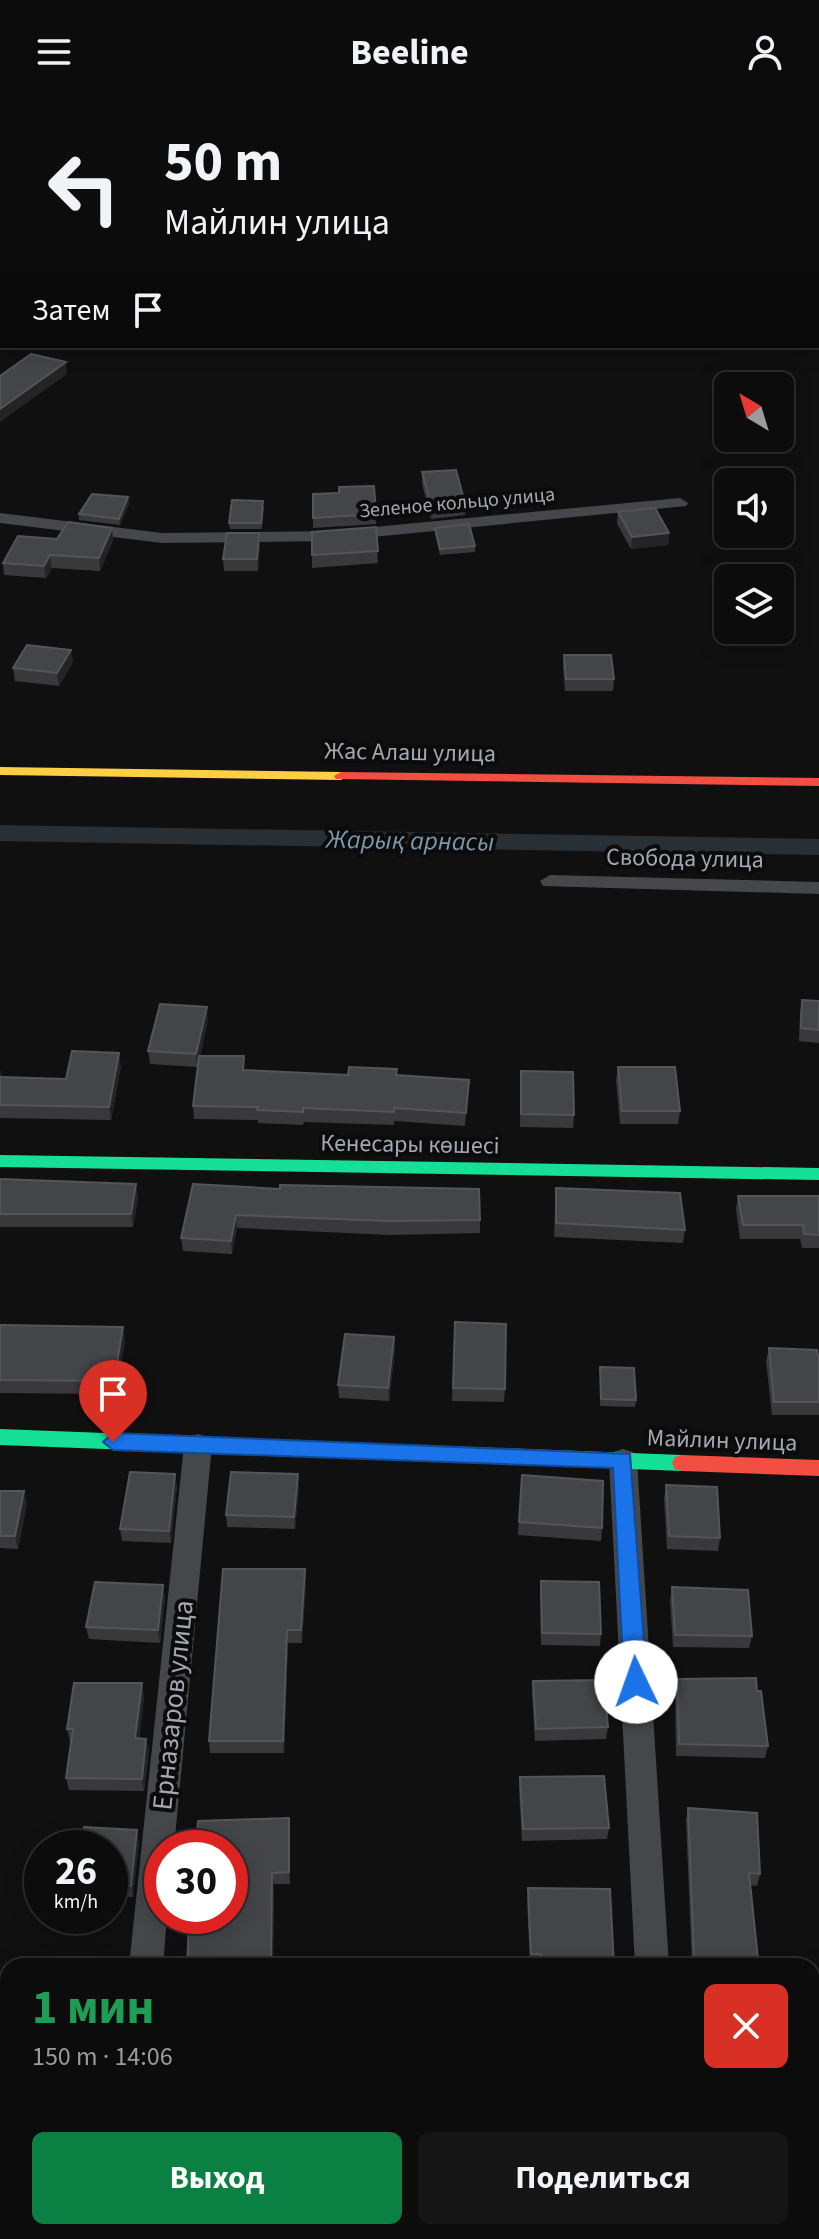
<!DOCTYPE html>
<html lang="ru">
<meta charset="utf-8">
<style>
:root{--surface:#0c0c0d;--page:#151516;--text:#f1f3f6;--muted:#9a9b9d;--line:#2c2c2e;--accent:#0b8043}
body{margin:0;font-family:"Source Sans 3",sans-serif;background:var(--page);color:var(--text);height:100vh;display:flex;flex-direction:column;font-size:30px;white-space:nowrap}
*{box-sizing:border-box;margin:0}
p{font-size:26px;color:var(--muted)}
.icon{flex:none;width:44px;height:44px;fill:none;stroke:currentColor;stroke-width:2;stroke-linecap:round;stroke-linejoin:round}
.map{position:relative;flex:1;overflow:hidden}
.drawer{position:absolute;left:0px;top:1854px;width:820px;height:282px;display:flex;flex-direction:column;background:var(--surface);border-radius:24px 24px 0 0;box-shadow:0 4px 20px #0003,0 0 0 2px var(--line)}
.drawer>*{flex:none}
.guide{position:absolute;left:0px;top:0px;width:820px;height:244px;box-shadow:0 4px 20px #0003,0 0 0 2px var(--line);background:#0c0c0d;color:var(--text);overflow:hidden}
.needle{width:52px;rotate:322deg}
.fabs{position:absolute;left:714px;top:268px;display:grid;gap:16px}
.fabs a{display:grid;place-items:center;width:80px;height:80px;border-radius:12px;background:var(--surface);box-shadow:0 4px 20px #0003,0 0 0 2px var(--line);font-size:40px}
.speed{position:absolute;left:24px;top:1726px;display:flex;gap:16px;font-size:40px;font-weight:700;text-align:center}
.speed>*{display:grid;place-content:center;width:104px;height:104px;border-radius:50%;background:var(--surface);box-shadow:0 4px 20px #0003,0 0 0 2px var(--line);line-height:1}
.speed small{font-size:20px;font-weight:400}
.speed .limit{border:12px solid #d22;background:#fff;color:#111}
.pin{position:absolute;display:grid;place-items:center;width:68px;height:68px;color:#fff;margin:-82px -34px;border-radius:50% 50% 50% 0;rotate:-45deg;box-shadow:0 0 8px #0007}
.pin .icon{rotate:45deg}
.me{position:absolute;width:88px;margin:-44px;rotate:357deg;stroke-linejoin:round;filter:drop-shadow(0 0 6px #0008)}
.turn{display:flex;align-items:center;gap:28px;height:168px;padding:0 32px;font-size:36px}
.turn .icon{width:104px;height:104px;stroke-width:2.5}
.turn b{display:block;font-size:56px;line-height:68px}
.then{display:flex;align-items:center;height:76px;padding:0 32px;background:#0003;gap:16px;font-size:30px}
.round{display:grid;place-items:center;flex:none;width:84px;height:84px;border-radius:12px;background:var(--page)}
.overview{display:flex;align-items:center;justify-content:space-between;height:136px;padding:0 32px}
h1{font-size:48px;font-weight:700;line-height:60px;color:#1e9e55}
.action{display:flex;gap:16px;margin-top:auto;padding:16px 32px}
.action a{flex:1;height:92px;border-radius:12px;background:var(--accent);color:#fff;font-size:32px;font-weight:700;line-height:92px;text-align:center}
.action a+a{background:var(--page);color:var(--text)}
header{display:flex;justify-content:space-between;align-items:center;height:104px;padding:0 32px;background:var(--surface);font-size:36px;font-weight:700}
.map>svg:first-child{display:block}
</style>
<header><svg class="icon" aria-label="menu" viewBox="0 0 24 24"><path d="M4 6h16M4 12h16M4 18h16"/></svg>Beeline<svg class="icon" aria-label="person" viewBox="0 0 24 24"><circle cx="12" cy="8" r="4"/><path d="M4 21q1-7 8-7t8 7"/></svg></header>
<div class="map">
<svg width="819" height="2135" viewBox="0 0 819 2135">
<rect width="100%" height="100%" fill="#101011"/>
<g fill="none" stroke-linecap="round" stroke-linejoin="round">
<path fill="#293035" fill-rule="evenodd" d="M 0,721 L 819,735 L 819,751 L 0,737 Z"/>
<g fill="#45474a" fill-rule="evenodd">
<path d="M 103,0 L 117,0 L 102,2 Z"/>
<rect x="701" y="0" width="12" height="2"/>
<path d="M 0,64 L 2,65 L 2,73 L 0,72 Z"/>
<rect x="818" y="201" width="1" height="8"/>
<path d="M 680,394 L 688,399 L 686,402 L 332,437 L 162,439 L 0,419 L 0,409 L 162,429 L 332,427 Z"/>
<path d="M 550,771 L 819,778 L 819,790 L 543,782 L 540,777 Z"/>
<path d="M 198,1330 L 208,1333 L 212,1341 L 174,1744 L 162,1744 L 162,1812 L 167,1812 L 163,1862 L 129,1862 L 184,1341 L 188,1333 Z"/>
<path d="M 623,1345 L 633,1348 L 637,1356 L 669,1862 L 635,1862 L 609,1356 L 613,1348 Z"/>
<path d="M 102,2128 L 138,2128 L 137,2135 L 101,2135 Z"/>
<path d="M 649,2128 L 685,2128 L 686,2135 L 650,2135 Z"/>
</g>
<g fill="#16e098" fill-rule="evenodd">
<path d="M 69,0 L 85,0 L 86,2 L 70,2 Z"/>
<path d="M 0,153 L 2,153 L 0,160 Z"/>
<path d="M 0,1051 L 819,1064 L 819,1076 L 0,1063 Z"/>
<path d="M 0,1325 L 682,1351 L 689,1353 L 692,1359 L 689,1365 L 682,1367 L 0,1341 Z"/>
</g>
<path fill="#ffcf43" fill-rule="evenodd" d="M 0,663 L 341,668 L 348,672 L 341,676 L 0,671 Z"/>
<g fill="#f24e42" fill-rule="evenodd">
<path d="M 341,668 L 819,674 L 819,682 L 336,675 L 334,672 Z"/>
<path d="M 682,1351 L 819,1356 L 819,1372 L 682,1367 L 675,1365 L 672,1359 L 675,1353 Z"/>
</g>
</g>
<g fill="#39393c">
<path d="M 422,368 L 465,399 L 465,411 L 431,415 L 422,380 Z"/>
<path d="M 374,382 L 376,420 L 313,424 L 313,414 L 339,389 Z"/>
<path d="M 128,393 L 129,400 L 120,421 L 79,416 L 79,410 Z"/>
<path d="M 264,403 L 262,425 L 230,425 L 229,419 Z"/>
<path d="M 618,408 L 669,429 L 668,441 L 631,445 L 617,420 Z"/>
<path d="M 376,423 L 378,459 L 312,464 L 312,451 Z"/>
<path d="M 112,424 L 113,436 L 100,467 L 52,464 L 46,474 L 4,471 L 3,459 L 57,435 Z"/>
<path d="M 435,424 L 475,442 L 475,448 L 440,451 L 435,430 Z"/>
<path d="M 260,441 L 258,467 L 224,467 L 223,455 Z"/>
<path d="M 564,551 L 614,575 L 613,587 L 565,587 L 563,563 Z"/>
<path d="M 73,558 L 59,582 L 15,577 L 13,564 Z"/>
<path d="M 802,896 L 819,897 L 819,939 L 799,937 L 800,909 Z"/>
<path d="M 208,916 L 200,952 L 245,966 L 348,971 L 397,972 L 469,976 L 465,1022 L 394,1017 L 394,1021 L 304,1018 L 303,1021 L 258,1019 L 258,1016 L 194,1015 L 193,1002 L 199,955 L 197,963 L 150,960 L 148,947 Z"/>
<path d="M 121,962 L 111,1016 L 0,1014 L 0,965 L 1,974 L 66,975 Z"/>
<path d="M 618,963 L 680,1007 L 678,1020 L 620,1020 L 616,976 Z"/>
<path d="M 521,967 L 574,1011 L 573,1024 L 520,1023 Z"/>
<path d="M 0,1075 L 138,1093 L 133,1123 L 0,1123 Z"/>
<path d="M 193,1080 L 480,1116 L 480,1129 L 390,1131 L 237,1124 L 232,1150 L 183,1147 L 181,1134 Z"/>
<path d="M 556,1084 L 685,1126 L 683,1139 L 554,1133 Z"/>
<path d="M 738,1092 L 819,1092 L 819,1144 L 802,1144 L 800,1135 L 740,1135 L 736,1105 Z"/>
<path d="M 455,1218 L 505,1285 L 504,1298 L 452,1297 Z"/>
<path d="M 0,1221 L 125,1236 L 116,1290 L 0,1289 Z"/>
<path d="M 394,1233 L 395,1246 L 389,1297 L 339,1294 L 338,1281 Z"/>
<path d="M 769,1244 L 819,1252 L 819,1311 L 772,1311 L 766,1257 Z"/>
<path d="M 600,1263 L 636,1296 L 635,1303 L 600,1302 Z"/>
<path d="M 522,1371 L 602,1424 L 601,1437 L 518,1431 Z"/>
<path d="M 666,1381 L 720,1434 L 718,1447 L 667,1445 L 664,1394 Z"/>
<path d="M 177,1382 L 171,1439 L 122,1437 L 120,1425 Z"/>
<path d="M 299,1383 L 295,1425 L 227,1423 L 226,1411 Z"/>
<path d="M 0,1387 L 27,1400 L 18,1445 L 0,1444 Z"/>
<path d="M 305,1465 L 306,1478 L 302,1539 L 288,1539 L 284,1649 L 210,1649 L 209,1637 Z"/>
<path d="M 541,1477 L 601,1530 L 600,1542 L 541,1541 L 540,1489 Z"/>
<path d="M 672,1483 L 752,1532 L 749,1544 L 673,1543 L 670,1496 Z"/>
<path d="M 165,1493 L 160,1539 L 89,1535 L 86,1523 Z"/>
<path d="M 677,1575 L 757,1587 L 768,1642 L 765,1654 L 676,1652 L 675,1588 Z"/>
<path d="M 533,1577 L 608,1623 L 606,1635 L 535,1637 L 532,1589 Z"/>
<path d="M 144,1592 L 139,1634 L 146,1635 L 149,1646 L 144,1687 L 69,1686 L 66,1674 L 72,1637 L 70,1637 L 67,1625 Z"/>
<path d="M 520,1673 L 609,1724 L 607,1735 L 522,1737 L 519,1685 Z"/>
<path d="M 688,1704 L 760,1770 L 757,1782 L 750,1781 L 758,1855 L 756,1862 L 692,1862 L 686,1716 Z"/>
<path d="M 289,1714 L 290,1780 L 274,1780 L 273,1862 L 187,1862 L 193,1817 Z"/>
<path d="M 139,1738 L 133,1793 L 110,1792 L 110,1744 Z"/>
<path d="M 528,1784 L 614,1862 L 530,1861 L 527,1796 Z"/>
<rect x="812" y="1933" width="7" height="93"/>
<path d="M 548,2128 L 629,2128 L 628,2135 L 549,2135 Z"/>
<path d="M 712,2128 L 812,2128 L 819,2133 L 818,2135 L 713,2135 Z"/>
</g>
<g fill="#242425">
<path d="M 0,0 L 13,0 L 13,2 L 2,2 L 2,8 L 0,10 Z"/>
<path d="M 66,258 L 67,270 L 0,318 L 0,305 Z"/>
<path d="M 128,393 L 129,400 L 120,421 L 119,415 Z"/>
<path d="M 112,424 L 113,436 L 100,467 L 99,454 Z"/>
<path d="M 259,429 L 260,441 L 258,467 L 257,455 Z"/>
<path d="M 669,429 L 668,441 L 631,445 L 632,433 Z"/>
<path d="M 50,451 L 52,464 L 46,474 L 44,462 Z"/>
<path d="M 71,546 L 73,558 L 59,582 L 57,569 Z"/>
<path d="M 207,903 L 208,916 L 197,963 L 196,950 Z"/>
<path d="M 119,949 L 121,962 L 111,1016 L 109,1003 Z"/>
<path d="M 136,1080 L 138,1093 L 133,1123 L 131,1110 Z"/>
<path d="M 236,1111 L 237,1124 L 232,1150 L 231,1137 Z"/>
<path d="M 123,1223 L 125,1236 L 116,1290 L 114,1277 Z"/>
<path d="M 394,1233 L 395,1246 L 389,1297 L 388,1284 Z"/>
<path d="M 175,1370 L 177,1382 L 171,1439 L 169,1427 Z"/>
<path d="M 298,1370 L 299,1383 L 295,1425 L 294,1413 Z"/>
<path d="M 24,1387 L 27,1400 L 18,1445 L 15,1432 Z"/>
<path d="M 305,1465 L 306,1478 L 302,1539 L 301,1526 Z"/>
<path d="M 163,1481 L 165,1493 L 160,1539 L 158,1526 Z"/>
<path d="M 287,1526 L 288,1539 L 284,1649 L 283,1637 Z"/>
<path d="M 142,1579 L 144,1592 L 138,1646 L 135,1634 Z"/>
<path d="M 146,1635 L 149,1646 L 144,1687 L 142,1675 Z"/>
<path d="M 289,1714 L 290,1725 L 290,1780 L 289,1768 Z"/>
<path d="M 137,1726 L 139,1738 L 133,1793 L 131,1782 Z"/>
<path d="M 272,1769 L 274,1780 L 273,1862 L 271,1862 Z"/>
<path d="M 97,2128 L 101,2128 L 100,2135 L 96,2135 Z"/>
</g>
<g fill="#444548" stroke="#535559" stroke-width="2">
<path d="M 31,250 L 66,258 L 0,305 L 0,272 Z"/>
<path d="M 456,366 L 465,399 L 431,402 L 422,368 Z"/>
<path d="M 374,382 L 376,410 L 313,414 L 313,390 L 339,389 L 339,383 Z"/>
<path d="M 92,390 L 128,393 L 119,415 L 79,410 Z"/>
<path d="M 232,396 L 263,397 L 261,419 L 229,419 Z"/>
<path d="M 655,404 L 669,429 L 632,433 L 618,408 Z"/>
<path d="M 68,418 L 112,424 L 99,454 L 50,451 L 44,462 L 3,459 L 18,432 L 57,435 Z"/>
<path d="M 469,420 L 475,442 L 440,445 L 435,424 Z"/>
<path d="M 376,423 L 378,447 L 312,451 L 312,428 Z"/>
<path d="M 227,429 L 259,429 L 257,455 L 223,455 Z"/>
<path d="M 27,541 L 71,546 L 57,569 L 13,564 Z"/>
<path d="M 564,551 L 611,551 L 614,575 L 566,575 Z"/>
<path d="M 802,896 L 819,897 L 819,926 L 801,924 Z"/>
<path d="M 160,900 L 207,903 L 196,950 L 148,947 Z"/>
<path d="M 72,947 L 119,949 L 109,1003 L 0,1001 L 0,973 L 66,975 Z"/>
<path d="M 199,952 L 244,952 L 243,966 L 348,971 L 349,963 L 397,965 L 396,971 L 469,976 L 466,1009 L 394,1004 L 394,1008 L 303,1004 L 303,1008 L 257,1006 L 258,1003 L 193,1002 Z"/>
<path d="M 618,963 L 675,963 L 680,1007 L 622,1007 Z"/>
<path d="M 521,967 L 573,968 L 574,1011 L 521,1010 Z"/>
<path d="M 0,1075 L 136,1080 L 131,1110 L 0,1110 Z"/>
<path d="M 193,1080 L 280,1085 L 280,1081 L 479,1085 L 480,1116 L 389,1117 L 236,1111 L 231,1137 L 181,1134 Z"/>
<path d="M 556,1084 L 680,1089 L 685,1126 L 556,1119 Z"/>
<path d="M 738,1092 L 819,1092 L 819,1131 L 804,1130 L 803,1121 L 743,1121 Z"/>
<path d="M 455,1218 L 506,1220 L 505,1285 L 453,1284 Z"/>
<path d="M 0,1221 L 123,1223 L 114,1277 L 0,1276 Z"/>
<path d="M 345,1230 L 394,1233 L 388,1284 L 338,1281 Z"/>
<path d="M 769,1244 L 817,1246 L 818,1252 L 819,1252 L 819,1298 L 774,1298 Z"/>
<path d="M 600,1263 L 634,1264 L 636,1296 L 601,1295 Z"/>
<path d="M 130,1368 L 175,1370 L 169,1427 L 120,1425 Z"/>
<path d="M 231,1368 L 298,1370 L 294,1413 L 226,1411 Z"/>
<path d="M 522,1371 L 603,1377 L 602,1424 L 519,1418 Z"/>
<path d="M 666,1381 L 717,1383 L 720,1434 L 669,1432 Z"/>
<path d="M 0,1387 L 24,1387 L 15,1432 L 0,1432 Z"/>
<path d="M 223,1465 L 305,1465 L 301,1526 L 287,1526 L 283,1637 L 209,1637 Z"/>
<path d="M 541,1477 L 599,1478 L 601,1530 L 542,1529 Z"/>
<path d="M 95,1478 L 163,1481 L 158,1526 L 86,1523 Z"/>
<path d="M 672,1483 L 748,1486 L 752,1532 L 675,1531 Z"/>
<path d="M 756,1574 L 757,1587 L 761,1587 L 768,1642 L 679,1640 L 677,1575 Z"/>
<path d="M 604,1576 L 608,1623 L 536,1625 L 533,1577 Z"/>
<path d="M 74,1579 L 142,1579 L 135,1634 L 146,1635 L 142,1675 L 66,1674 L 73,1625 L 67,1625 Z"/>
<path d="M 604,1672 L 609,1724 L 523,1725 L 520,1673 Z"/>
<path d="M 688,1704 L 757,1709 L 760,1770 L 749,1769 L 758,1855 L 694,1854 Z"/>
<path d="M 289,1714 L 289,1768 L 272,1769 L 271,1862 L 187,1862 L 189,1818 L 193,1817 L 193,1812 L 230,1812 L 230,1744 L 196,1744 L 198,1717 Z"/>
<path d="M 84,1723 L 137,1726 L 131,1782 L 110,1781 L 110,1744 L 81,1744 Z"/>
<path d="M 528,1784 L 610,1785 L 614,1862 L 541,1862 L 541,1850 L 531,1850 Z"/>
<rect x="812" y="1933" width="7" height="81"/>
<path d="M 812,2090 L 819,2133 L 718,2135 L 717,2128 L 812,2128 Z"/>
<path d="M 16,2128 L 97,2128 L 96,2135 L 15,2135 Z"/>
<rect x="171" y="2128" width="87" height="7"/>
<rect x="550" y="2128" width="79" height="1"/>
</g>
<path fill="#1a73e8" stroke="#114b97" stroke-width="2" d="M 113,1329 L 630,1350 L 647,1578 L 644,1585 L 636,1588 L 628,1585 L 624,1578 L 613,1364 L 113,1346 L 103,1338 Z"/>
<g text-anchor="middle" stroke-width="8" stroke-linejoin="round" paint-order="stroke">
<g font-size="20" fill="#a3a8b1" stroke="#0b0b0c">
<text transform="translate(457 398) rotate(-5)" y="7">Зеленое кольцо улица</text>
</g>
<g font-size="24" fill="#a3a8b1" stroke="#0b0b0c">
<text transform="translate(410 648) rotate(1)" y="8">Жас Алаш улица</text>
<text transform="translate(685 754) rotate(1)" y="8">Свобода улица</text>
<text transform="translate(410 1040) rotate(1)" y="8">Кенесары көшесі</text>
<text transform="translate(722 1336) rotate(2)" y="8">Майлин улица</text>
</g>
<g font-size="26" font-style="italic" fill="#7c98aa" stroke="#0b0b0c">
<text transform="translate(410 736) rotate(1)" y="9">Жарық арнасы</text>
</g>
<g font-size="28" fill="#a3a8b1" stroke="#0b0b0c">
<text transform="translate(172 1601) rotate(-84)" y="10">Ерназаров улица</text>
</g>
</g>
</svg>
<div class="fabs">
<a><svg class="needle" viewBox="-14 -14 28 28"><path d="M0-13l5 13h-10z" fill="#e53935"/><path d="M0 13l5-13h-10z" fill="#9a9b9d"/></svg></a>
<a><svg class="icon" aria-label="sound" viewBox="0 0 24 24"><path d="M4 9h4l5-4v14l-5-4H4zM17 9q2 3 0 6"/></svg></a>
<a><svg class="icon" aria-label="layers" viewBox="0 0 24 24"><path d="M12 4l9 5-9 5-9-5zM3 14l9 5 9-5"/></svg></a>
</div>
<div class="speed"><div>26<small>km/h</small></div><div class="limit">30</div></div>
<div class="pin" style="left:113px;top:1338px;background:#d93025"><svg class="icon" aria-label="arrive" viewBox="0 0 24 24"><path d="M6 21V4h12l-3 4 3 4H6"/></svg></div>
<svg class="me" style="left:636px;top:1578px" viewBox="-20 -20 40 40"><circle r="19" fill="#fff"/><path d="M0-13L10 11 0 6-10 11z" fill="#1a73e8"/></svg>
<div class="guide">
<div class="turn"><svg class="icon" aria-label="left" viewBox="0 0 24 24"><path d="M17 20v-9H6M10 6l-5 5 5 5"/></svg><div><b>50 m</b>Майлин улица</div></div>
<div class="then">Затем<svg class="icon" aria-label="arrive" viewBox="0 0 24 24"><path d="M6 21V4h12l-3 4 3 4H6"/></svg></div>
</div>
<section class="drawer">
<div class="overview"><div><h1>1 мин</h1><p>150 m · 14:06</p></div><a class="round" style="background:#d93025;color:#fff"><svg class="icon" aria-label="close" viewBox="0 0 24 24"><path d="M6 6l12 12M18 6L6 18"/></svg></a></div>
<div class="action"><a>Выход</a><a>Поделиться</a></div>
</section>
</div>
